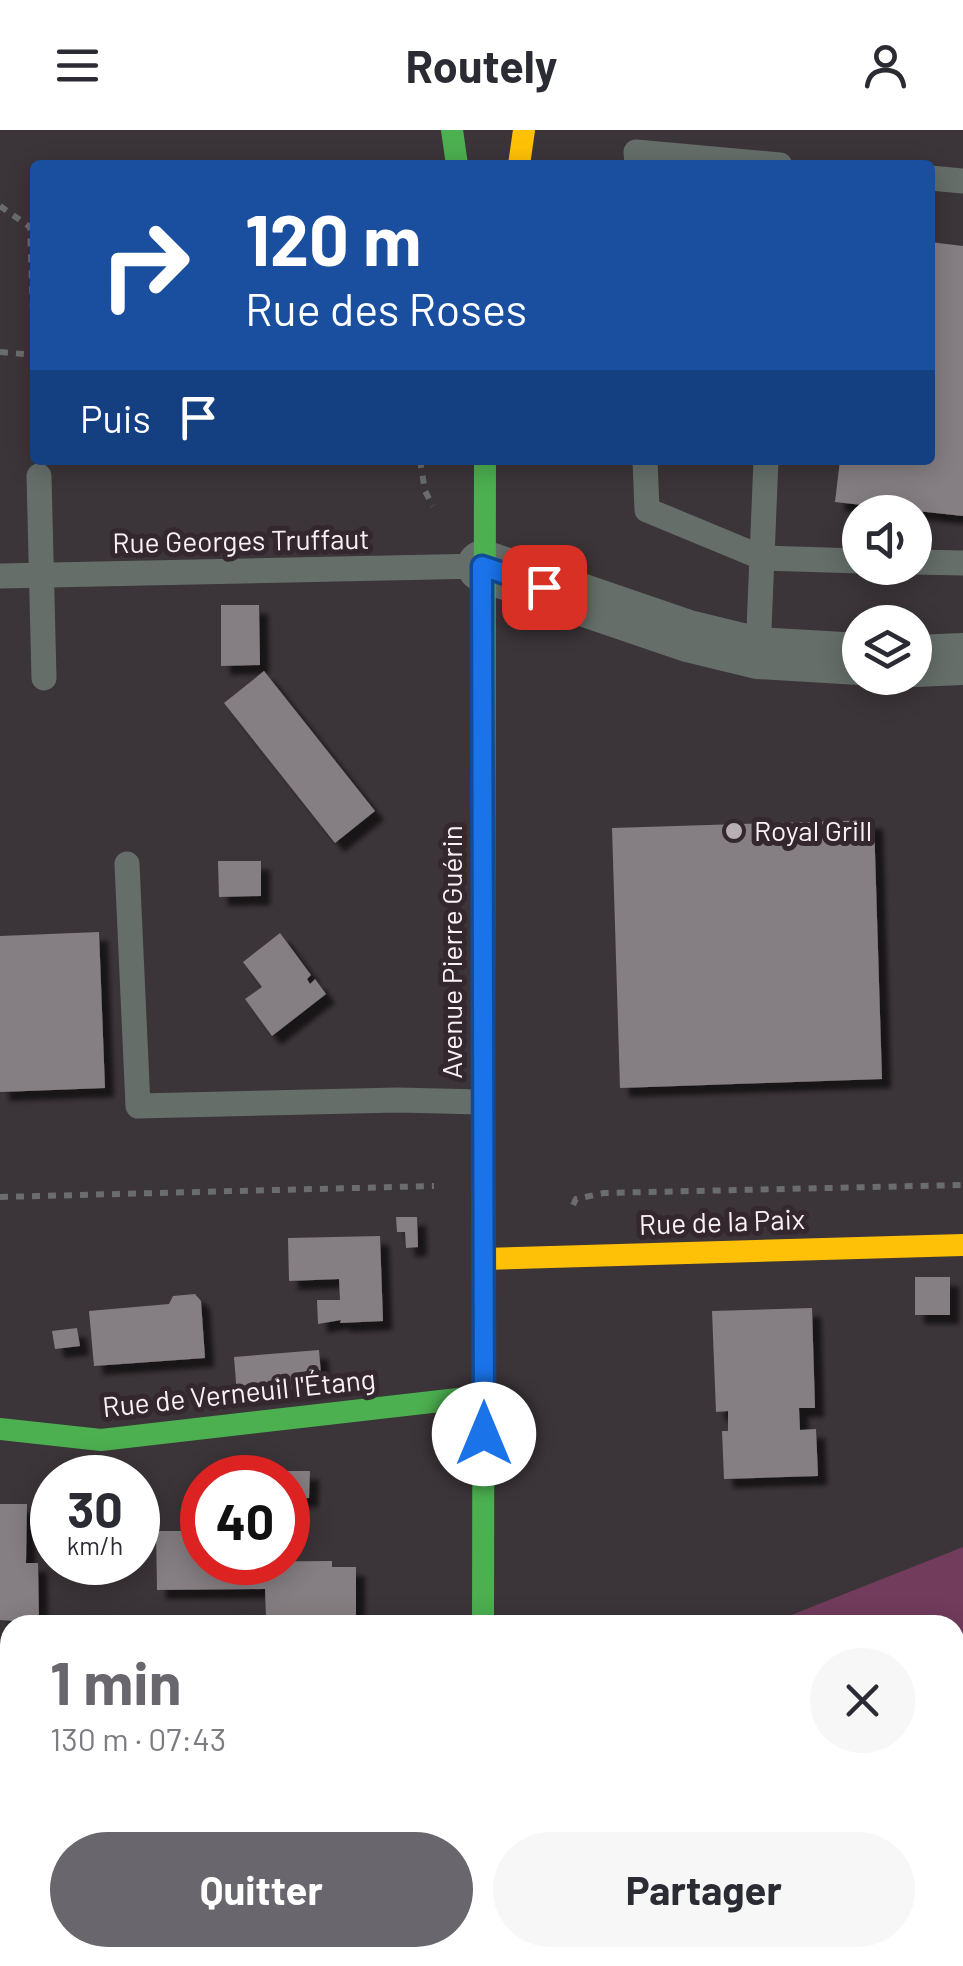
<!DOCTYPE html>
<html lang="fr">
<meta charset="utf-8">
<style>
:root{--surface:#fff;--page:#f7f7f7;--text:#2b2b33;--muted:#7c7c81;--accent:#6a666d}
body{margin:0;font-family:Barlow,sans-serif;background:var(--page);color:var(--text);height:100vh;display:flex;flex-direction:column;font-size:38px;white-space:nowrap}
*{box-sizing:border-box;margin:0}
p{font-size:32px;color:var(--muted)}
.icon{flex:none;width:55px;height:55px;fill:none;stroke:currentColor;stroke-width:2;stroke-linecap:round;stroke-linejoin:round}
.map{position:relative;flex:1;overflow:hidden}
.panel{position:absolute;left:0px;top:1485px;width:965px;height:352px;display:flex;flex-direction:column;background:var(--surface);border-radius:30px 30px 0 0;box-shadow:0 5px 25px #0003}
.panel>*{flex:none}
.top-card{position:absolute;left:30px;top:30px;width:905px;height:305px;border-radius:10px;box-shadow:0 5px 25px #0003;background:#1a4fa0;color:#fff;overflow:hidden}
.controls{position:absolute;left:842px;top:365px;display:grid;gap:20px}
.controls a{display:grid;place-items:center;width:90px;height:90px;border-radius:50%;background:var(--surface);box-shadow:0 5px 25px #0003;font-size:50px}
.speed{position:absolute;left:30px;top:1325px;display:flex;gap:20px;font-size:50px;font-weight:700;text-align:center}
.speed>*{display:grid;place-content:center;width:130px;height:130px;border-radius:50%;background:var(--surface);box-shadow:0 5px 25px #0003;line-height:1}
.speed small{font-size:25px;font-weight:400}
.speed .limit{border:15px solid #d22;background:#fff;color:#111}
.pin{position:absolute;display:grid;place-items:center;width:85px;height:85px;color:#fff;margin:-42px;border-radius:20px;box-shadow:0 5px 15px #0006}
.me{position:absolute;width:110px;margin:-55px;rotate:0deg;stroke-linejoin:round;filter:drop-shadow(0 0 8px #0008)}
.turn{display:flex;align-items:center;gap:35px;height:210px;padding:0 50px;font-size:45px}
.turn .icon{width:130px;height:130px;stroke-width:2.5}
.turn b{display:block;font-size:70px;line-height:85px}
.then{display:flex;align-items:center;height:95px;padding:0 50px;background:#0003;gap:20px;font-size:38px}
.round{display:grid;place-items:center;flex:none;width:105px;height:105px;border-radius:52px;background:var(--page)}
.head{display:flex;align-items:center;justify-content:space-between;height:170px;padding:0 50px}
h1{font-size:60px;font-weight:700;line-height:75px;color:var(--accent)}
.cta{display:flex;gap:20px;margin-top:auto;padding:20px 50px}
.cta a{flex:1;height:115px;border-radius:60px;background:var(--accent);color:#fff;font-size:40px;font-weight:700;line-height:115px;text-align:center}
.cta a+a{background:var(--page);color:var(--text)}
header{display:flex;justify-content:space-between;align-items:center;height:130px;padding:0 50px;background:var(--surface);font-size:45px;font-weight:700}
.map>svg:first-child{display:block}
</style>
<header><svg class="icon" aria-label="menu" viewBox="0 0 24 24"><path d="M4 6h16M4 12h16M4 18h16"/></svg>Routely<svg class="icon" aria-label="person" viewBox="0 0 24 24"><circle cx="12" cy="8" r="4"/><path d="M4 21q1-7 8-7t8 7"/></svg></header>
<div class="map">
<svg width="963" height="1836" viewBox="0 0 963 1836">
<defs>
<filter id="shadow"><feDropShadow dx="9" dy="9" stdDeviation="2.5" flood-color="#0009"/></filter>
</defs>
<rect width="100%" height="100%" fill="#3b3438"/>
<path fill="#723c5d" d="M 963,1417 L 963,1836 L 689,1836 L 689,1828 L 955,1828 L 955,1495 L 766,1495 Z"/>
<g fill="#857e82" filter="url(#shadow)">
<path d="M 930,112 L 963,116 L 963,386 L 835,372 L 840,330 L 930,330 Z"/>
<path d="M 221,475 L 259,475 L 260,535 L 221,536 Z"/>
<path d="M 264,541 L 375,681 L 335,713 L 224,573 Z"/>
<path d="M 874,690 L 882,949 L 620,958 L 612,698 Z"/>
<path d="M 218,731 L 261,731 L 261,766 L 219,767 Z"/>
<path d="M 99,802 L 105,958 L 0,962 L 0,806 Z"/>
<path d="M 280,803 L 311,845 L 307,849 L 310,854 L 315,849 L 326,864 L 272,906 L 245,869 L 262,857 L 243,832 Z"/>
<path d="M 396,1087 L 417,1087 L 418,1117 L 406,1118 L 405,1102 L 397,1102 Z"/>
<path d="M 380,1106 L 383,1191 L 340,1193 L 341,1190 L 318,1194 L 317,1170 L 340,1170 L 339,1149 L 289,1151 L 288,1108 Z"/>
<rect x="915" y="1147" width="35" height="38"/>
<path d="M 195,1164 L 201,1171 L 205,1228 L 94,1236 L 89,1181 L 169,1174 L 173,1166 Z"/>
<path d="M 812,1178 L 815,1278 L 799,1278 L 800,1300 L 816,1299 L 818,1346 L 724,1349 L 722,1301 L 728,1301 L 728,1281 L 716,1282 L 712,1181 Z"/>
<path d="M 77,1198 L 80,1216 L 55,1219 L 52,1201 Z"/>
<path d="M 319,1220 L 322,1257 L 237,1265 L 234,1227 Z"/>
<path d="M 264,1341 L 310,1341 L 309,1368 L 288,1369 L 288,1348 L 264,1348 Z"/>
<path d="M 0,1374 L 27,1374 L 26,1433 L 38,1433 L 39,1491 L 56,1490 L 56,1495 L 14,1495 L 14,1491 L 0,1490 Z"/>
<path d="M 156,1401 L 202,1401 L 202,1432 L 332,1431 L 332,1437 L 356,1437 L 356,1486 L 266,1488 L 265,1459 L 157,1460 Z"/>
<path d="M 10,1538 L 10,1656 L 4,1656 L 4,1609 L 0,1609 L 0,1539 Z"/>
<path d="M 0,1791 L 10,1791 L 10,1828 L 140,1828 L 140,1830 L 162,1831 L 162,1836 L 0,1836 Z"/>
<path d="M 287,1828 L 366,1828 L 366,1836 L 287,1834 Z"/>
<path d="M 568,1828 L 684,1828 L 685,1836 L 568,1836 Z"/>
</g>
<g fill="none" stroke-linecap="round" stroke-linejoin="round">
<g stroke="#6b6d6c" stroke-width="6" stroke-dasharray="8 8" stroke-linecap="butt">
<path d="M 0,76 L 30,97 L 35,236"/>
<path d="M 0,222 L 35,225"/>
<path d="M 420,330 L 425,361 L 433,376"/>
<path d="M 0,1067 L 434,1056"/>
<path d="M 573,1075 L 576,1069 L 604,1063 L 963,1055"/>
</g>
<g stroke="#656e69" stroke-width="25">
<path d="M 637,35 L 636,22 L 780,35"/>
<path d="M 930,48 L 963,51"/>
<path d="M 645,330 L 647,380 L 763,428 L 860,431"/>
<path d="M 39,346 L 44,548"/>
<path d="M 915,432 L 963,433"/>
<path d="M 0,446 L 483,436"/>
<path d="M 758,523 L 766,330"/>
<path d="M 127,734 L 138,976 L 398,970 L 481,972"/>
</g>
<g stroke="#656e69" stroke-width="52">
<path d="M 483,436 L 688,506 L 758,523 L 860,529"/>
<path d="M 915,531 L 963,529"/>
</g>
<g stroke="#4caf50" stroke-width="22">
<path d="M 452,0 L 457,35"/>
<path d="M 0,1299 L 101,1310 L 484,1266"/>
<path d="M 483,1495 L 485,330"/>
<path d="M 487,1828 L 487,1836"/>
</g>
<g stroke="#ffc107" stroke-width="22">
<path d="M 519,35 L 524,0"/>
<path d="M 483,1129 L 963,1115"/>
</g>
</g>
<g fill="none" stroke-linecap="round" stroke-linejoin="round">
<defs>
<path id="route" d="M 484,1304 L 482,436 L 544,457"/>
</defs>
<use href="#route" stroke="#114b97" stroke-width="25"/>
<use href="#route" stroke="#1a73e8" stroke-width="18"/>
</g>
<circle fill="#b7afb4" stroke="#34272e" stroke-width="4" cx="734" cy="701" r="10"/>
<g text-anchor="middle" stroke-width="10" stroke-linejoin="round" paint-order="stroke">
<g font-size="28" fill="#faf1f6" stroke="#34272e">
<text transform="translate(241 411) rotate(-1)" y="10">Rue Georges Truffaut</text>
<text transform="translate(452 822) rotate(-90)" y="10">Avenue Pierre Guérin</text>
<text transform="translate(722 1092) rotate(-2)" y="10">Rue de la Paix</text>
<text transform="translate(239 1263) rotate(-6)" y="10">Rue de Verneuil l'Étang</text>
</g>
<g font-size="28" fill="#faf1f6" stroke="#34272e" text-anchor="start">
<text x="754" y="711">Royal Grill</text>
</g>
</g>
</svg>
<div class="controls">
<a><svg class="icon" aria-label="sound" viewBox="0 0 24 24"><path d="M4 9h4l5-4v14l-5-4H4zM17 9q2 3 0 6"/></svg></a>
<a><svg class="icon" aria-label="layers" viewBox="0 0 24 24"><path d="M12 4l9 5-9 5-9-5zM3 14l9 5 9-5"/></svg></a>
</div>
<div class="speed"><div>30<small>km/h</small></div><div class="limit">40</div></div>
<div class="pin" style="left:544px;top:457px;background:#d93025"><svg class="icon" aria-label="arrive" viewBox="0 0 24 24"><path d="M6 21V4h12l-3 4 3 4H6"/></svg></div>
<svg class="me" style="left:484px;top:1304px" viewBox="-20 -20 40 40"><circle r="19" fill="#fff"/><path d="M0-13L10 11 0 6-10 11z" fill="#1a73e8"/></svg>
<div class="top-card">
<div class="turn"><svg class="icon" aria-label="right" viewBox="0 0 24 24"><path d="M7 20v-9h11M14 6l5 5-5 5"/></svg><div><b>120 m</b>Rue des Roses</div></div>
<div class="then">Puis<svg class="icon" aria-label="arrive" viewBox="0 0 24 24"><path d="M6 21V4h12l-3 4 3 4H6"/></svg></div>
</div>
<section class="panel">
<div class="head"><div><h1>1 min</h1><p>130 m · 07:43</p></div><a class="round"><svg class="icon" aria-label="close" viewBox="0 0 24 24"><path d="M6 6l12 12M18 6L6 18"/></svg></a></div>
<div class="cta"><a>Quitter</a><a>Partager</a></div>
</section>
</div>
